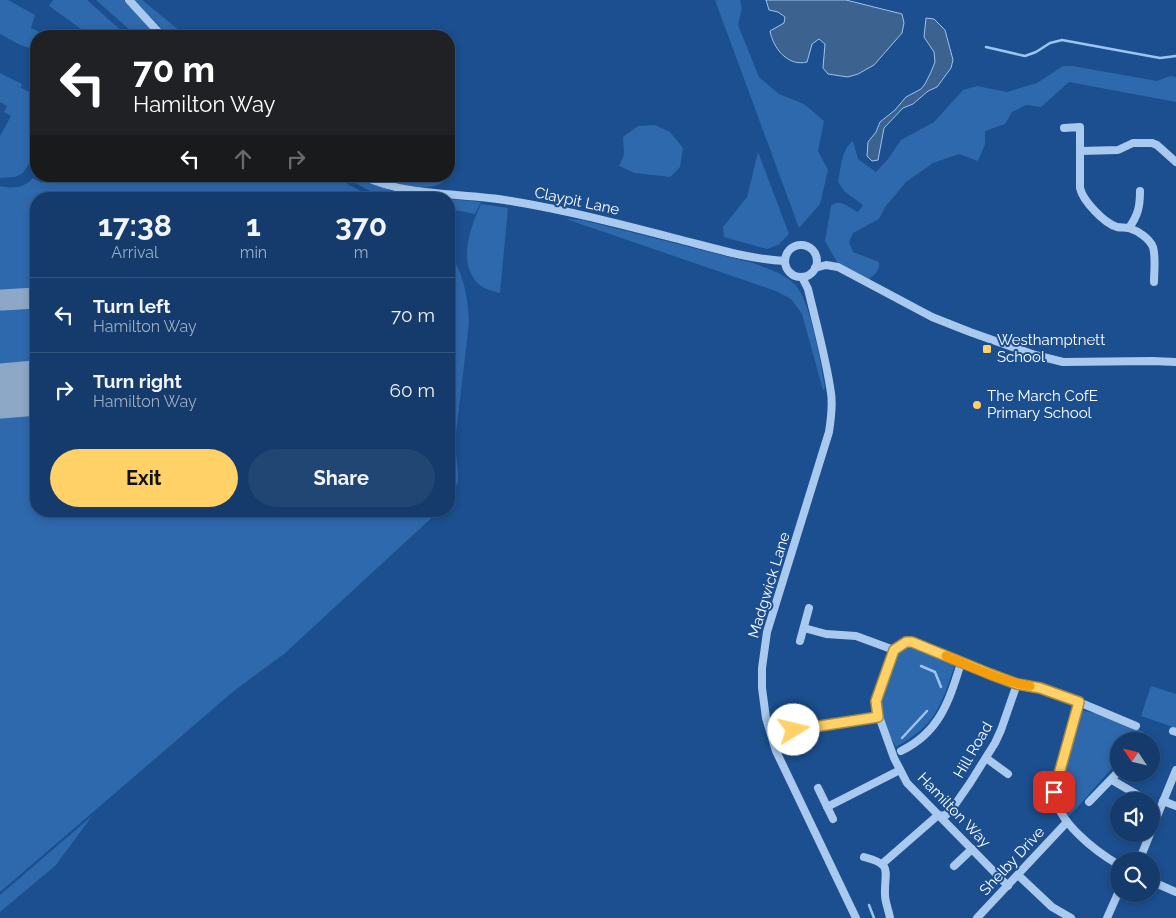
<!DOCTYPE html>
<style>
:root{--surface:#143b6b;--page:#214673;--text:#f1f3f6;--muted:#9dadc1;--line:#33557e;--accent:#ffd166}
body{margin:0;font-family:Raleway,sans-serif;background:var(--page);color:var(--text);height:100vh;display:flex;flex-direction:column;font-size:19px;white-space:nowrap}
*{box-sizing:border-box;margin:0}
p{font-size:16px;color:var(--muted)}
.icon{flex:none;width:28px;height:28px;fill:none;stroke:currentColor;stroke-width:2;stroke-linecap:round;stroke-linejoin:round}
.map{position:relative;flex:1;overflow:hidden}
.side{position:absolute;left:30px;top:192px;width:425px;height:325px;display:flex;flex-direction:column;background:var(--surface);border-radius:20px;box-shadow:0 2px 8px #0003,0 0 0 1px var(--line)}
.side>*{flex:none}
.guide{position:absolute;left:30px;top:30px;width:425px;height:152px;border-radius:20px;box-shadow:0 2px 8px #0003,0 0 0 1px var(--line);background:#202124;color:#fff;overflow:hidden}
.needle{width:32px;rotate:305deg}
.fabs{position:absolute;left:1110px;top:732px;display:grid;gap:10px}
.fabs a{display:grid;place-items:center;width:50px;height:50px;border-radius:50%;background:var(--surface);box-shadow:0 2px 8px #0003,0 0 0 1px var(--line);font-size:25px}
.pin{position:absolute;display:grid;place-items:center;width:42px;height:42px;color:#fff;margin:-21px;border-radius:10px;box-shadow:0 2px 8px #0006}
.me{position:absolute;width:55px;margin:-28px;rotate:81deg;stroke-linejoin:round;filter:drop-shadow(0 0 4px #0008)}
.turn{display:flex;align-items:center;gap:18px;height:105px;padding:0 20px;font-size:22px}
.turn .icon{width:65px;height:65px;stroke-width:2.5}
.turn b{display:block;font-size:35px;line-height:42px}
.lanes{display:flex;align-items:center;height:48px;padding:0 20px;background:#0003;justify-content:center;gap:25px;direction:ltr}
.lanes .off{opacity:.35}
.eta{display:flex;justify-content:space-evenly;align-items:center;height:85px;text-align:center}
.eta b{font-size:30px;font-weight:700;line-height:35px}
.action{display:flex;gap:10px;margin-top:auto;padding:10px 20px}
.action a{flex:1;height:58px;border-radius:30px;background:var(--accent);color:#111;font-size:20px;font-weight:700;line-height:58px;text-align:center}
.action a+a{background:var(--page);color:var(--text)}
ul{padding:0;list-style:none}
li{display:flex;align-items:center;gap:15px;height:75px;padding:0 20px;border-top:1px solid var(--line)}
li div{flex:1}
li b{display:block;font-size:19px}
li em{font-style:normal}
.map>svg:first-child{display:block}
</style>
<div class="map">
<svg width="1176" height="918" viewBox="0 0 1176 918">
<rect width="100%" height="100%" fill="#1b4f8f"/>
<g fill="#2e69ad">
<path d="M 0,0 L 8,0 L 35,15 L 31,28 L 48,36 L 36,36 L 36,50 L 20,45 L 0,34 Z"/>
<path d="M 53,0 L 87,0 L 127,36 L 91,36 L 49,6 Z"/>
<path d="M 96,0 L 124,0 L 157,36 L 137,36 Z"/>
<path d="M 134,0 L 142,0 L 185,35 L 170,36 L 168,35 Z"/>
<path d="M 715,0 L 740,0 L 742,8 L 738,25 L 759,77 L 779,94 L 804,104 L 824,121 L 818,151 L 828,170 L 820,204 L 799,228 Z"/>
<path d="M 1063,66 L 1072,66 L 1157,81 L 1170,76 L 1176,77 L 1176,102 L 1069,82 L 1041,107 L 1026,105 L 1012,112 L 1005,124 L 985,131 L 985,144 L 978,161 L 959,154 L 933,163 L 906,182 L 885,207 L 879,219 L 853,233 L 849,242 L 853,252 L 879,262 C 880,270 875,275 869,279 L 837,262 L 825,241 L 831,206 C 839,198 848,207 858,212 L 863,205 L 845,192 L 838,182 C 841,168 841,150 853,141 L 858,159 L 876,172 L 888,159 L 901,140 L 934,122 L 963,90 L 977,86 L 1007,92 L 1037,83 Z"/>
<path d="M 0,73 L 22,84 L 21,88 L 36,95 L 36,153 L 23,173 L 15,177 L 0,178 L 0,136 L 11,116 L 4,112 L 7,106 L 0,102 Z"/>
<path d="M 655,125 L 670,132 L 683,148 L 680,167 L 670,177 L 635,173 L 619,166 L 624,155 L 623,137 L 638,126 Z"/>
<path d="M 758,152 L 789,234 L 778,245 L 767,249 L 724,237 L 723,227 L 747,197 Z"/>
<path d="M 47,176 L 333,176 L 375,199 L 36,199 L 36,511 L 439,511 L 284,654 L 235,690 L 0,892 L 0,186 C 13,189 24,188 33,178 L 42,183 Z"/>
<path d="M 343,176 L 353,176 L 392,191 L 446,199 L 397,199 L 377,195 Z"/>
<path d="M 375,176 L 432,176 L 444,181 C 426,195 394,184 375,176 Z"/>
<path d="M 449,199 L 481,202 L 475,214 L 449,209 Z"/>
<path d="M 481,204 L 508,208 L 500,293 C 494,291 486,290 481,286 C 456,266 470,228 481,204 Z"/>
<path d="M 566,219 L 582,220 L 753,263 C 768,269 787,274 797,287 C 811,304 821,365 825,388 L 823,390 L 802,314 L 791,299 L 776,291 Z"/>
<path d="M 449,254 C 464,271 468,300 469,322 L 455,442 L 458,473 L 458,482 L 449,499 Z"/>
<path d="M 911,647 L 938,657 L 955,665 C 940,707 937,724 896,747 C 891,737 883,726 881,715 C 879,702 891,660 900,651 C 903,648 907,648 911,647 Z"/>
<path d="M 1151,686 L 1176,694 L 1176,728 L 1141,716 Z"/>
<path d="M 1081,710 L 1097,714 L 1144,732 L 1136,741 L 1119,741 L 1119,760 L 1076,809 L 1069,816 L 1067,816 L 1058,798 L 1058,790 Z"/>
<path d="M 92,816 L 56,865 L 0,912 L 0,895 Z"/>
</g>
<g fill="#3c6290" stroke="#9cc4f0">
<path d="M 766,0 L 846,0 L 902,14 L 904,23 L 902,33 L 874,65 L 858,74 L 848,77 L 828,74 L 823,68 L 825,44 L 819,39 L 812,44 L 807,62 C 788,67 773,48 770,31 L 784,23 L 785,17 L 778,12 L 769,10 Z"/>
<path d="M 926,18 L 934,19 L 945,30 L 953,60 L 951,68 L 937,87 L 928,91 L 913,104 L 903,108 L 884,128 L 878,160 L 872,161 L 867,156 L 868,142 L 876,132 L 880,122 L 895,110 L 906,97 L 921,89 L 925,84 L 931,72 L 935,62 L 934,52 L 924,37 Z"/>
</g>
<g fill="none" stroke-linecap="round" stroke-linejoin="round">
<g stroke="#9cc4f0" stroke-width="2.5">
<path d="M 986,47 L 1025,56 L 1036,52 L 1050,43 L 1062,40 L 1160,58 L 1176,56"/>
<path d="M 921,666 L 935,672 L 941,687"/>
<path d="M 902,738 L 927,711"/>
<path d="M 869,905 L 874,918"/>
</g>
<path stroke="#8da7c7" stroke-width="21" d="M 2,300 L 36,298"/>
<path stroke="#8da7c7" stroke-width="55" d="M 0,391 L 36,388"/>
<g stroke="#a9c9ee" stroke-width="8">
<path d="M 129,0 L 162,36"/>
<path d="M 1064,128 L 1080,127 L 1080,188 C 1083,201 1104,223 1117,227 C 1121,228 1125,227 1129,228 C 1138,231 1149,238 1153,247 C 1156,258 1154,271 1154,282"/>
<path d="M 1080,151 L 1118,150 L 1133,143 L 1152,143 L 1157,145 L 1176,162"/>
<path d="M 363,176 C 410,198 462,192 511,201 C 566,210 620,224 674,238 C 710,247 747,259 785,261"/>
<path d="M 1129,228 C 1138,215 1140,207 1140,191"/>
<circle cx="801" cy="261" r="16"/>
<path d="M 815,268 L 826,265 L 838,267 L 932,317 L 970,332 L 1035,355 L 1063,362 L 1152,361 L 1176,362"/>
<path d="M 802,277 L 808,289 C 816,323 826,358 831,393 C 833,406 831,419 829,432 L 767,632 L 762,668 L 762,688 L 766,718 L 776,751 L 856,918"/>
<path d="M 804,628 L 826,634 L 856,636 L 894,650"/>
<path d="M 800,641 L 809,608"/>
<path d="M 1079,702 L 1054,792 C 1056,821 1095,851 1119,865"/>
<path d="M 791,717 L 802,750"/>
<path d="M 794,730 L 878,717"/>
<path d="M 1173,731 L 1176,732"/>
<path d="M 901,751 C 940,732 949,701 961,663"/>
<path d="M 986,758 L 1008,774"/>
<path d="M 1112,780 L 1148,801"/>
<path d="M 818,788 L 833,819"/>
<path d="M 1163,801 L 1176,806"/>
<path d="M 1089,802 L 1119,771"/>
<path d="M 827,807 L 900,770"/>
<path d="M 1151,831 L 1176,770"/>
<path d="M 864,857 C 894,865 884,870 885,895 C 885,902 889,911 890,918"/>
<path d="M 1139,861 L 1150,834"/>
<path d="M 882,864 L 937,816 L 946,815 L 954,806 L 970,783 L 995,743 L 1001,730 L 1017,684"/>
<path d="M 954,866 L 972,849"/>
<path d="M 1018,875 L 1052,907 L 1071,918"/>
<path d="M 1151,881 L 1176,892"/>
<path d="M 1008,886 L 907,783 L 894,758 L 876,708 L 878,695 L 894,650 C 899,644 904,642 912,642 L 990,674 L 1017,684 L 1040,688 L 1062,695 L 1136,726"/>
<path d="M 977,918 L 1067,822"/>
<path d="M 1107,918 L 1119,891"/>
</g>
</g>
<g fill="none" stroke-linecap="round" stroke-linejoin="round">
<defs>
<path id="route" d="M 794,730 L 878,717 L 876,701 L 894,650 L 906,642 L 912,642 L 990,674 L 1017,684 L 1040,688 L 1079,702 L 1054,792"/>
</defs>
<use href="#route" stroke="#a68842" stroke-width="12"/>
<use href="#route" stroke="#ffd166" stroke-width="9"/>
<path stroke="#f59e0b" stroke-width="9" d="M 946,656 C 973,667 1000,681 1030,686"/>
</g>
<g fill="#ffd166" stroke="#1b4f8f" stroke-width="2">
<rect x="982" y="344" width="10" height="10" rx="2.5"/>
<circle cx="977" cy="405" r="5"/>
</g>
<g text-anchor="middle" stroke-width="4" stroke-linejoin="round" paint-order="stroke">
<g font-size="15" fill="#fff" stroke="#1b4f8f">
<text transform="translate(577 201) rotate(12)" y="5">Claypit Lane</text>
<text transform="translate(769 585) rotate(-73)" y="5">Madgwick Lane</text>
<text transform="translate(973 750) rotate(-60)" y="5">Hill Road</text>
<text transform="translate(954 810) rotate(46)" y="5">Hamilton Way</text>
<text transform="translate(1012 861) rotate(-47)" y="5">Shelby Drive</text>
</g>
<g font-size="15" fill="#fff" stroke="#1b4f8f" text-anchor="start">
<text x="997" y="345">Westhamptnett<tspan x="997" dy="17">School</tspan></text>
<text x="987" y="401">The March CofE<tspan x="987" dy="17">Primary School</tspan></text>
</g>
</g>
</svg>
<div class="fabs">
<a><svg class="needle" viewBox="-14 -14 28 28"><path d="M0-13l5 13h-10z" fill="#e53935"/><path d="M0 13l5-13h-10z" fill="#9dadc1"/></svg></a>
<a><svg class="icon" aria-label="sound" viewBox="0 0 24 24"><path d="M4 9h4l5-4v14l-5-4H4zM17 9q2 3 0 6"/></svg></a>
<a><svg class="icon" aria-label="search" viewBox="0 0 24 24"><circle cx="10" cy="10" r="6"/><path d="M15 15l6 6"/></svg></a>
</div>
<div class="pin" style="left:1054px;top:792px;background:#d93025"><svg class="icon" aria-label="arrive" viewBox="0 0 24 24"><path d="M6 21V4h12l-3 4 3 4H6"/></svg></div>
<svg class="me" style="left:794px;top:730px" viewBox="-20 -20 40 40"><circle r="19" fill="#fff"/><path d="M0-13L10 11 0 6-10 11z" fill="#ffd166"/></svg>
<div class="guide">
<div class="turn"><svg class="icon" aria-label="left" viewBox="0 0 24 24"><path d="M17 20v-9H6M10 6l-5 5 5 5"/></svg><div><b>70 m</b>Hamilton Way</div></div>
<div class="lanes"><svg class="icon" aria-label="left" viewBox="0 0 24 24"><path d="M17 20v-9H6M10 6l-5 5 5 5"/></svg><svg class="icon off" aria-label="ahead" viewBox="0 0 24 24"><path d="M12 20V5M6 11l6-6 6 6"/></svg><svg class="icon off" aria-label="right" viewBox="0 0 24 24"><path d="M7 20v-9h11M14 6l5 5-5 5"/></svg></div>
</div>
<section class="side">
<div class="eta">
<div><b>17:38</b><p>Arrival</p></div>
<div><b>1</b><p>min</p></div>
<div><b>370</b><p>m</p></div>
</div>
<ul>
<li><svg class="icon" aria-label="left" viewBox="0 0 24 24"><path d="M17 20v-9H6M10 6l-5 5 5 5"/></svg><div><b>Turn left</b><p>Hamilton Way</p></div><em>70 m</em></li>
<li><svg class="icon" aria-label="right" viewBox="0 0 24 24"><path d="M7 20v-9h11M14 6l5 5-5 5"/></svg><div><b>Turn right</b><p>Hamilton Way</p></div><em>60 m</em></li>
</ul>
<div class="action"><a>Exit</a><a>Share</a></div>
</section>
</div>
